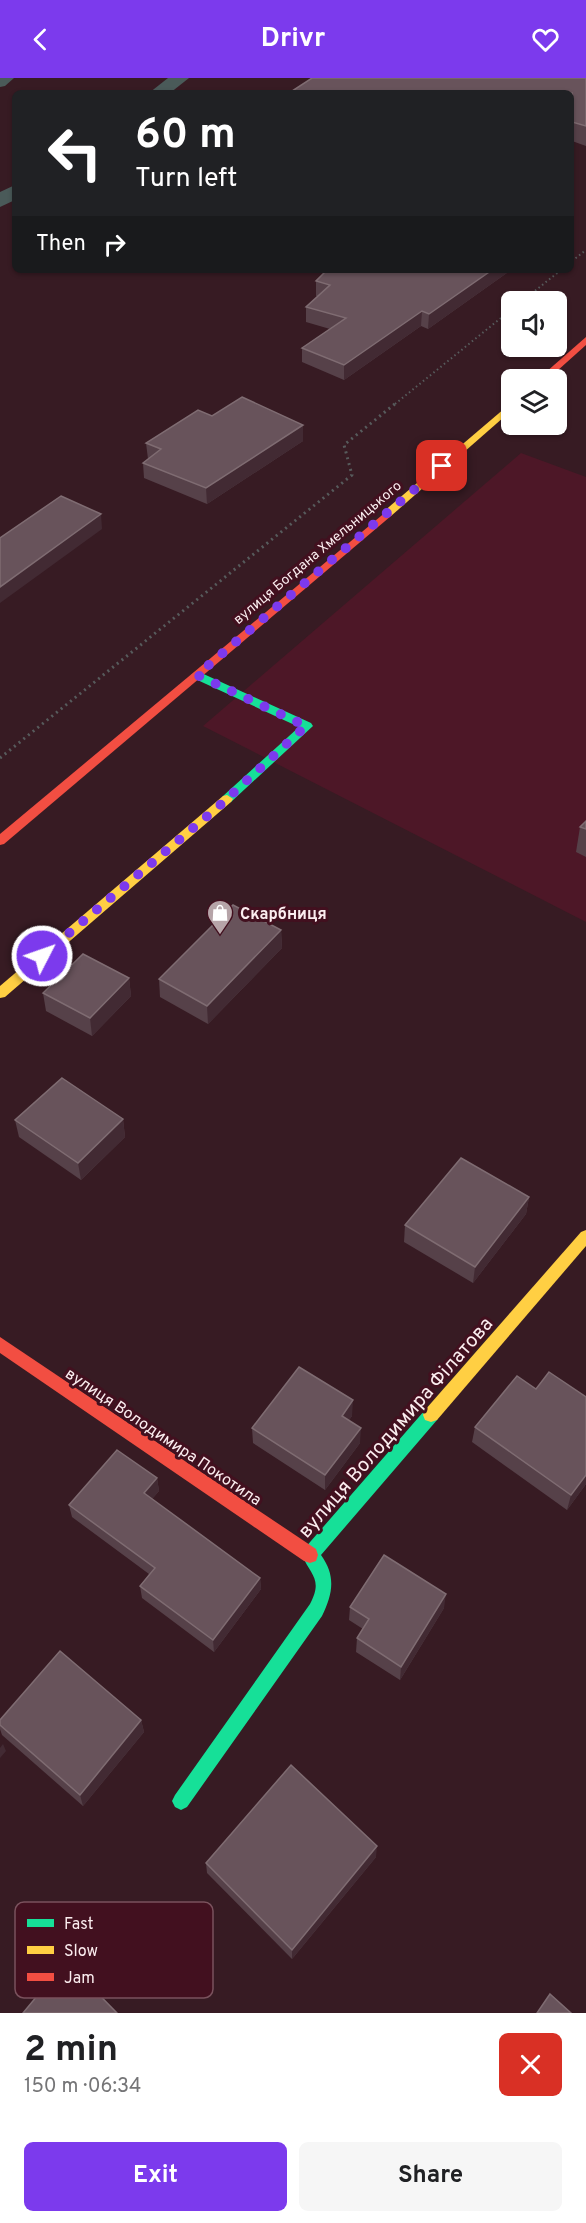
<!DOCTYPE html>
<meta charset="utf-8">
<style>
:root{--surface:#fff;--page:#f6f6f6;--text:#202124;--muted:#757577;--accent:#7c3aed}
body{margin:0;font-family:Overpass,sans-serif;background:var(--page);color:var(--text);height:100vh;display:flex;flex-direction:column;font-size:22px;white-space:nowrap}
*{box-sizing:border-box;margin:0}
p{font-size:20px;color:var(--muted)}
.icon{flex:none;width:33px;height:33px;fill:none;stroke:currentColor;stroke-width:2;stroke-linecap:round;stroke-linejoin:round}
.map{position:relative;height:1935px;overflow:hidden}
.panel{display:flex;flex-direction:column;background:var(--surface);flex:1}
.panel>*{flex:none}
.guide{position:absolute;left:12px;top:12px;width:562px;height:183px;border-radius:9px;box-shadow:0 2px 4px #0004;background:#202124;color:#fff;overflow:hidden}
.tools{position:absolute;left:501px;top:213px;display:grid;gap:12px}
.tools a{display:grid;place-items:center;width:66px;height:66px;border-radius:9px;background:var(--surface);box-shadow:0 2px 4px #0004;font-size:30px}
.pin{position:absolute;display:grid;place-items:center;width:51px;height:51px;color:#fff;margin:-26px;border-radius:12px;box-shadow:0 3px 9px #0006}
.me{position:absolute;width:66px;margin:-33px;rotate:49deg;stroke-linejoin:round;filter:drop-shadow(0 0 4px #0008)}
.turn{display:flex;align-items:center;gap:21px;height:126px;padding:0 24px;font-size:27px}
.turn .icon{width:78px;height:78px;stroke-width:2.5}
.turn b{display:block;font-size:42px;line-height:51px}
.then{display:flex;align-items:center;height:57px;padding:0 24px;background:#0003;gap:12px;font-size:22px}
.round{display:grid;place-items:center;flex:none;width:63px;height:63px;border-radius:9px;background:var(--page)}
.overview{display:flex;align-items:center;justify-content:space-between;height:102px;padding:0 24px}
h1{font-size:36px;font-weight:700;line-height:45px}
.action{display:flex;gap:12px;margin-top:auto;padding:12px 24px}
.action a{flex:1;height:69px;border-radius:9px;background:var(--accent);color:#fff;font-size:24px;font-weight:700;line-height:69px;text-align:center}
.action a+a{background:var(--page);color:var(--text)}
header{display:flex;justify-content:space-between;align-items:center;height:78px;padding:0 24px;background:var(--accent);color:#fff;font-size:27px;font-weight:700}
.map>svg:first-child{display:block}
</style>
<header><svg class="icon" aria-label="back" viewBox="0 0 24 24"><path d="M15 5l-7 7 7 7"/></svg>Drivr<svg class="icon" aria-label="heart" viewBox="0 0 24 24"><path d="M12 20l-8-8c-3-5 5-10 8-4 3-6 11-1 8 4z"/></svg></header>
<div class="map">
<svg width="586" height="1935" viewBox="0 0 586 1935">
<rect width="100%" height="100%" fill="#371b23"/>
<path fill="#4d1727" d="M 521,375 L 586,399 L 586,844 L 203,648 Z"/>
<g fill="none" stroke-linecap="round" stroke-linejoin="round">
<g stroke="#575b5c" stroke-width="2" stroke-dasharray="1.5 3" stroke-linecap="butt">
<path d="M 572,183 L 586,172"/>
<path d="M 521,224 L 561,192"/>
<path d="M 395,326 L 512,231"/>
</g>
<path stroke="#575b5c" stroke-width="3" stroke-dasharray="2 4" stroke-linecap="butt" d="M 0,680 L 352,397 L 344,367 L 396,325"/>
<path fill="#4a5a59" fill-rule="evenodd" d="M 0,0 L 14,0 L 5,8 L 0,9 Z"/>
<g fill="#4a5a59" fill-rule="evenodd">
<path d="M 168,0 L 189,0 L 170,15 L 149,15 Z"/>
<path d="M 15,107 L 15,122 L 0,129 L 0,114 Z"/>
</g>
<g fill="#16e098" fill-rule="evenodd">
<path d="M 197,593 L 311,645 L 313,648 L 231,724 L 227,725 L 221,721 L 223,718 L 299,649 L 193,600 L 191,597 Z"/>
<path d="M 431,1330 L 437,1332 L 439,1337 L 437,1342 L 321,1477 C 336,1498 333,1515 322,1538 L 187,1729 L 181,1732 L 175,1729 L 172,1723 L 175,1717 L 310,1526 C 323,1501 311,1498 302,1477 L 304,1471 L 425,1332 Z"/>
</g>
<g fill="#ffcf43" fill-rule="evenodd">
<path d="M 512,324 L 512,332 L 391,438 L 383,438 L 383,434 Z"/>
<path d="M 227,717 L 233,721 L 231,724 L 5,919 L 0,920 L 0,908 L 223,718 Z"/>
<path d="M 586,1152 L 586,1168 L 437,1342 L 431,1344 L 425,1342 L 423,1337 L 425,1332 L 581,1154 Z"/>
</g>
<g fill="#f24e42" fill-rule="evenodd">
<path d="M 586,259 L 586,267 L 547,302 L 537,302 Z"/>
<path d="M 387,433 L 392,436 L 391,438 L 4,766 L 0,767 L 0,756 Z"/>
<path d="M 0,1259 L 316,1471 L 318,1477 L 316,1483 L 310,1485 L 304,1483 L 0,1275 Z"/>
</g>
</g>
<g fill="#564149">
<path d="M 586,0 L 586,68 L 572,63 L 572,15 Z"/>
<path d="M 511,192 L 428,251 L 421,248 L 344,302 L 302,284 L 302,270 L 330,251 L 306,244 L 306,229 L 318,218 L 316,218 L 316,203 Z"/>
<path d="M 212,338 L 303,363 L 207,426 L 144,400 L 143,385 L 148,381 L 146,365 Z"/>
<path d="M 586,743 L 586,779 L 576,774 L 580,749 Z"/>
<path d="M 281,852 L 282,870 L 208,946 L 160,919 L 159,901 Z"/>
<path d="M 129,900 L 131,918 L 92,958 L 46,933 L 43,915 Z"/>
<path d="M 123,1041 L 125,1059 L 81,1102 L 19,1059 L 15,1042 Z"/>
<path d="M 529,1119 L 526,1136 L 473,1205 L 404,1164 L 405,1147 Z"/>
<path d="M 536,1311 L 586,1319 L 586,1406 L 567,1432 L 472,1364 L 475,1349 Z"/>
<path d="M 352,1338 L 349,1342 L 360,1365 L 325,1412 L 253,1365 L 252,1350 Z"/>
<path d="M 157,1400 L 159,1413 L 152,1421 L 260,1500 L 261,1511 L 214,1574 L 142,1520 L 140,1508 L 149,1496 L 72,1439 L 69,1427 Z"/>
<path d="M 350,1529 L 444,1530 L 400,1602 L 356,1574 L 357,1560 L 363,1551 L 349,1542 Z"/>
<path d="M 0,1642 L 141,1642 L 144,1654 L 83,1728 L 2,1657 L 0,1651 Z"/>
<path d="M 376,1779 L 292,1881 L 207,1795 L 206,1785 Z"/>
</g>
<g fill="#422a33">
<path d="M 492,192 L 511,192 L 428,251 L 429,236 Z"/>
<path d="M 422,233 L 421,248 L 344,302 L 344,287 Z"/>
<path d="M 303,347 L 303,363 L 207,426 L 206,410 Z"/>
<path d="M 101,436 L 102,451 L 0,525 L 0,509 Z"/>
<path d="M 281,852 L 282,870 L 208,946 L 207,928 Z"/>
<path d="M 129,900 L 131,918 L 92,958 L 90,940 Z"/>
<path d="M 123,1041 L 125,1059 L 81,1102 L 78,1085 Z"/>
<path d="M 529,1119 L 526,1136 L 473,1205 L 475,1189 Z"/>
<path d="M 353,1322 L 352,1338 L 341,1353 L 342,1338 Z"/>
<path d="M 361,1350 L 360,1365 L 325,1412 L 325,1397 Z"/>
<path d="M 586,1397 L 586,1406 L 567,1432 L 571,1417 Z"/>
<path d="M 157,1400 L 159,1413 L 146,1428 L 144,1415 Z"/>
<path d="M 260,1500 L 261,1511 L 214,1574 L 213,1562 Z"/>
<path d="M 446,1516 L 444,1530 L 400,1602 L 401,1589 Z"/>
<path d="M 141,1642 L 144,1654 L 83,1728 L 80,1717 Z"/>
<path d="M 3,1666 L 6,1673 L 0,1680 L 0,1670 Z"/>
<path d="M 377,1768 L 376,1779 L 292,1881 L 292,1872 Z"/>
</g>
<g fill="#68535b" stroke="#7f6c72" stroke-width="1.5">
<path d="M 312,0 L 586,0 L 586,48 L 572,44 L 572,15 L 289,15 Z"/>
<path d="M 327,192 L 492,192 L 429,236 L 422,233 L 344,287 L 302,270 L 346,240 L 306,229 L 330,207 L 316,203 Z"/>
<path d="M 242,319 L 303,347 L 206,410 L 143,385 L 161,371 L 146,365 L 198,332 L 212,338 Z"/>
<path d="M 61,418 L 101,436 L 0,509 L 0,460 Z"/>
<path d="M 586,743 L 586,751 L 580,749 Z"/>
<path d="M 233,827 L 281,852 L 207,928 L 159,901 Z"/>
<path d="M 83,876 L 129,900 L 90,940 L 43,915 Z"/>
<path d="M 62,1000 L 123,1041 L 78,1085 L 15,1042 Z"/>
<path d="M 461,1080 L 529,1119 L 475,1189 L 405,1147 Z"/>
<path d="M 299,1289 L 353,1322 L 342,1338 L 361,1350 L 325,1397 L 252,1350 Z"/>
<path d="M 549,1294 L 586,1319 L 586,1397 L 571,1417 L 475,1349 L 517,1298 L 536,1311 Z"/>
<path d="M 117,1372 L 157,1400 L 144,1415 L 260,1500 L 213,1562 L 140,1508 L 155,1490 L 69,1427 Z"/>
<path d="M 384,1477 L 446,1516 L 401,1589 L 357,1560 L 369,1541 L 350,1529 Z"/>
<path d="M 60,1573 L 141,1642 L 80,1717 L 0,1647 L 0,1642 Z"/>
<path d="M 291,1687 L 377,1768 L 292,1872 L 206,1785 Z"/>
<path d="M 66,1883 L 117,1935 L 23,1935 Z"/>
<path d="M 550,1916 L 571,1935 L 537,1935 Z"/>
</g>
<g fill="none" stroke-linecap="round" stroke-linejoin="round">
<path stroke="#7c3aed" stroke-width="10" stroke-dasharray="0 18" d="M 42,878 L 218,729 L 306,648 L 197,597 L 442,388"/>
</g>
<defs>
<symbol id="shop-pin" viewBox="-11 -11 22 30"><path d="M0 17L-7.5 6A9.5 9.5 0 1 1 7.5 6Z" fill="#b6a4a8" stroke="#42101f"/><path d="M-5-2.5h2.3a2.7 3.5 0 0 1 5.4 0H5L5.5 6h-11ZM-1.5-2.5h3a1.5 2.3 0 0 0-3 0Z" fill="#fff"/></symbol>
</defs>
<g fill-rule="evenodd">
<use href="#shop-pin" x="205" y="820" width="30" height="40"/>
</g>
<g text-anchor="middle" stroke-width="6" stroke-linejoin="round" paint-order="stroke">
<g font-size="14" fill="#fbedef" stroke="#42101f">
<text transform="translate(317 474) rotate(-40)" y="5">вулиця Богдана Хмельницького</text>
</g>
<g font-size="16" font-weight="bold" fill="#fbedef" stroke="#42101f" text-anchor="start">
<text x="240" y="841">Скарбниця</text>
</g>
<g font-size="16" fill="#fbedef" stroke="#42101f">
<text transform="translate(164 1358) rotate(34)" y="6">вулиця Володимира Покотила</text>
</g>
<g font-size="20" fill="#fbedef" stroke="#42101f">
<text transform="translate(395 1349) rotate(-49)" y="7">вулиця Володимира Філатова</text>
</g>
</g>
<rect x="15" y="1824" width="198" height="96" rx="9" fill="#42101f" stroke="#7a525d" stroke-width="1.5"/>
<rect x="27" y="1841" width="27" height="8" fill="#16e098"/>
<rect x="27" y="1868" width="27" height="8" fill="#ffcf43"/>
<rect x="27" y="1895" width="27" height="8" fill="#f24e42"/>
<g font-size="16" fill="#fbedef">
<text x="64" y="1851">Fast</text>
<text x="64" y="1878">Slow</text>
<text x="64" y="1905">Jam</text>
</g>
</svg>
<div class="tools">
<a><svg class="icon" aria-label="sound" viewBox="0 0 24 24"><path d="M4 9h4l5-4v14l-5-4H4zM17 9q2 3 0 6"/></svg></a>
<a><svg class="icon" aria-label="layers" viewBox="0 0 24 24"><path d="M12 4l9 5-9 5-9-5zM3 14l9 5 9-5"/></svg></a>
</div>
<div class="pin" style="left:442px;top:388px;background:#d93025"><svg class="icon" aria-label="arrive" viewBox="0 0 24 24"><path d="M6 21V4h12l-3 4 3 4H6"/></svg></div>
<svg class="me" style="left:42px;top:878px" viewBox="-20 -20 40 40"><circle r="17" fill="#7c3aed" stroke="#fff" stroke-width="3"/><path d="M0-11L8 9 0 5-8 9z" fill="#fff"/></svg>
<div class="guide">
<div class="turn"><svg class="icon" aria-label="left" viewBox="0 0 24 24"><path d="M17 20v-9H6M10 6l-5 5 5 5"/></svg><div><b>60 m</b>Turn left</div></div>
<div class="then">Then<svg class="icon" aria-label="right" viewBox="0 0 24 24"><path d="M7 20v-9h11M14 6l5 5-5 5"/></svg></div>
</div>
</div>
<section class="panel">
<div class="overview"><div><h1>2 min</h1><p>150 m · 06:34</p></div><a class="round" style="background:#d93025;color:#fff"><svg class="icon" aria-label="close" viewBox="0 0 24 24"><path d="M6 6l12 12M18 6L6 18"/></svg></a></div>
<div class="action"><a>Exit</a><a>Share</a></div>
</section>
